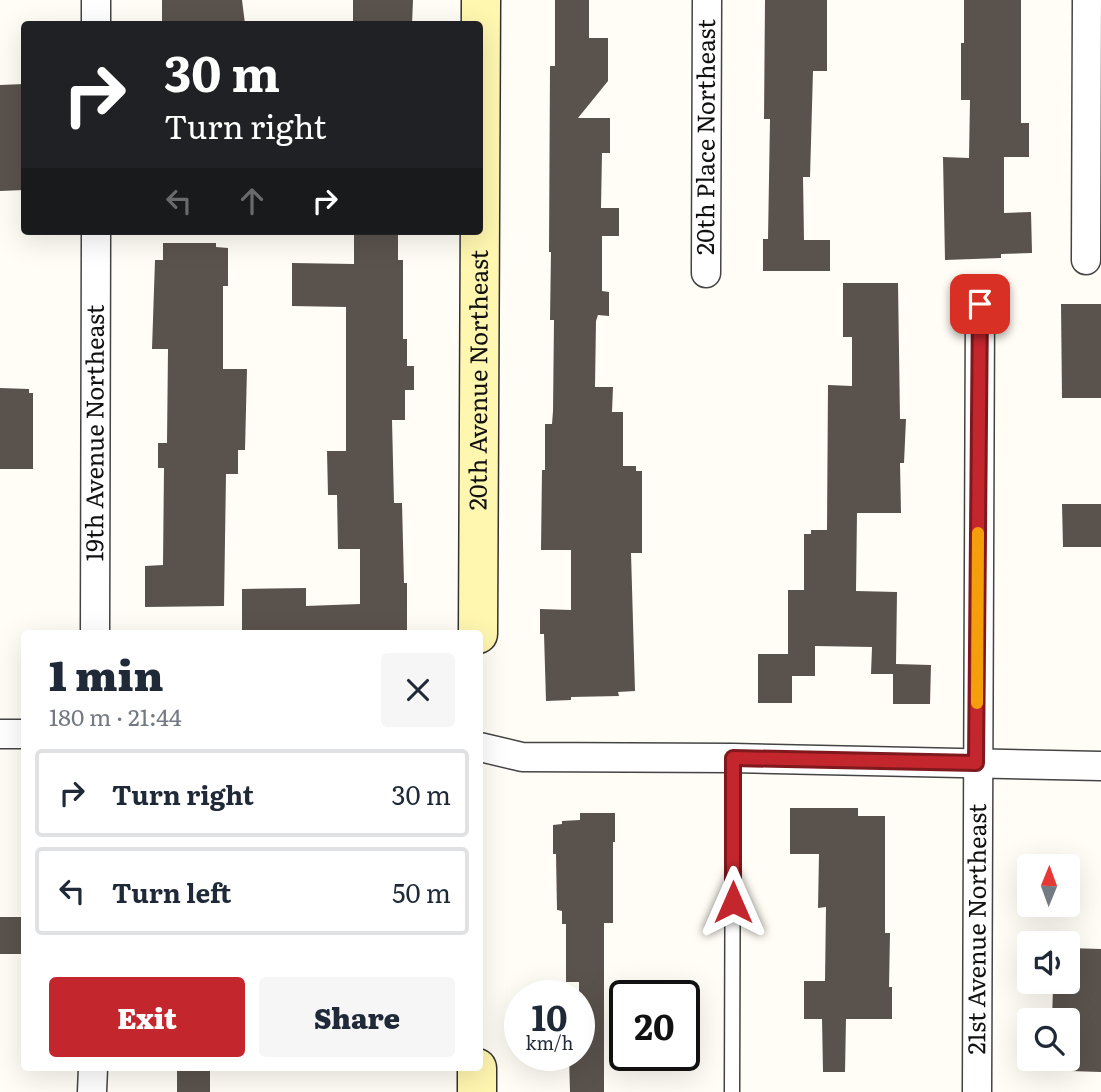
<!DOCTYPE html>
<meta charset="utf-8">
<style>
:root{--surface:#fff;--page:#f6f6f7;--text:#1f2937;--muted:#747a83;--line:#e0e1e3;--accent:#c4262e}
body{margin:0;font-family:Literata,serif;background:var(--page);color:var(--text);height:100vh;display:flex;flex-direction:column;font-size:26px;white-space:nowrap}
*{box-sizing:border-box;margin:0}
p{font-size:23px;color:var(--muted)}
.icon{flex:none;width:38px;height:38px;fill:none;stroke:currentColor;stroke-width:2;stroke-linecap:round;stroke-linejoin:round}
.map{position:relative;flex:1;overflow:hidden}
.drawer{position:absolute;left:21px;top:630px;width:462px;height:441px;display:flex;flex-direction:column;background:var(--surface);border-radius:7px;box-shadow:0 7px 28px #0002}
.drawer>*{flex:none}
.hud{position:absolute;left:21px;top:21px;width:462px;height:214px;border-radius:7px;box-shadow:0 7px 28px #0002;background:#202124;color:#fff;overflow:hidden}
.needle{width:46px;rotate:1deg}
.buttons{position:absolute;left:1017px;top:854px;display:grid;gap:14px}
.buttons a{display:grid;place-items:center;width:63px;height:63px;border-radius:7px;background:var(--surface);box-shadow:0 7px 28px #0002;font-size:35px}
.speed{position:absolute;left:504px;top:980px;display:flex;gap:14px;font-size:35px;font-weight:700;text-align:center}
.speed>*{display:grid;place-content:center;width:91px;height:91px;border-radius:50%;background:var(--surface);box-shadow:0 7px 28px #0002;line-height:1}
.speed small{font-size:18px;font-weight:400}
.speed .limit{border:4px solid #111;border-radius:10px;background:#fff;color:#111}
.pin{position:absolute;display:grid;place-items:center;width:60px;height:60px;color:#fff;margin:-30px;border-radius:14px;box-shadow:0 4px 10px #0006}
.me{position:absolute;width:77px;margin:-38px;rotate:0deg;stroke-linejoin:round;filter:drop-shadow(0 0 5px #0008)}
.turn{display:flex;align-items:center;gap:24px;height:147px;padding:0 28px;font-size:32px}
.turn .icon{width:91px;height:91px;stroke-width:2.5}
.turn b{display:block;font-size:49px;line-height:60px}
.lanes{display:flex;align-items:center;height:66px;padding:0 28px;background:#0003;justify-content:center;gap:35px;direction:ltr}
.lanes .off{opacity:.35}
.round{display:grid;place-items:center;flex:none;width:74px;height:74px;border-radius:7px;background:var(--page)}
.overview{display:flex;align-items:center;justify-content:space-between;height:119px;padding:0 28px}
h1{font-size:42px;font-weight:800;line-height:52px}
.button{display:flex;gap:14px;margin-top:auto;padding:14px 28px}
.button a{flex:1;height:80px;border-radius:7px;background:var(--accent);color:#fff;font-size:28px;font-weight:800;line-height:80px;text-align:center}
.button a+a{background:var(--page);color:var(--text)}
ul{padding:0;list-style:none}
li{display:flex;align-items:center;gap:21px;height:88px;margin:0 14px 10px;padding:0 14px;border:4px solid var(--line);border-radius:7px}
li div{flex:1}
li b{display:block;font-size:26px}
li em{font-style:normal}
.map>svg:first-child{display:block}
</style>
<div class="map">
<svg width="1101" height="1092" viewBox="0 0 1101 1092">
<rect width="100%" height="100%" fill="#fffdf5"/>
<g fill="#5a524d">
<path d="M 162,0 L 242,0 L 245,24 L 162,24 Z"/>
<path d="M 353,0 L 413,0 L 412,24 L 353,24 Z"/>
<path d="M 555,0 L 589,0 L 589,38 L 608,38 L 608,81 L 578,118 L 610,118 L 610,153 L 602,153 L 601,208 L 619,208 L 619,236 L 602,236 L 602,291 L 609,292 L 609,316 L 598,315 L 596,321 L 595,387 L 613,387 L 612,412 L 623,412 L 623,466 L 636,466 L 636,471 L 642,471 L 642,553 L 631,553 L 635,691 L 618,692 L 619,696 L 571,697 L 571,700 L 546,701 L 544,634 L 540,634 L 540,609 L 571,610 L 571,550 L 541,550 L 542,470 L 545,470 L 545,424 L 552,424 L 553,411 L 554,320 L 550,320 L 551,252 L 549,252 L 550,66 L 555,66 Z"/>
<path d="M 765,0 L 827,0 L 827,71 L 813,71 L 810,177 L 803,177 L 804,240 L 830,240 L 830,271 L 763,271 L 763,239 L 768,239 L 770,119 L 764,119 Z"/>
<path d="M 964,0 L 1021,0 L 1021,123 L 1029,123 L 1029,157 L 1004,157 L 1004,213 L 1031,212 L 1032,253 L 1001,254 L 1001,258 L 945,260 L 943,157 L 969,158 L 970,100 L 961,100 L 961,43 L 964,43 Z"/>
<path d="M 24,84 L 24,190 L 0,191 L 0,85 Z"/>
<path d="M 354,231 L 398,231 L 398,260 L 403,260 L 403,339 L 407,339 L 407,366 L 414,366 L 414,390 L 405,390 L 405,420 L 392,420 L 394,503 L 402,503 L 404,583 L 407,583 L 407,634 L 242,634 L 242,589 L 306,588 L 306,606 L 360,604 L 360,549 L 338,549 L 337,495 L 328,495 L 327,451 L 346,451 L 346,307 L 292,306 L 292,263 L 354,264 Z"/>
<path d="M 163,243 L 216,243 L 216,247 L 228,248 L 228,286 L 223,286 L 223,369 L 247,369 L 245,450 L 238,450 L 238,474 L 226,474 L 224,606 L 145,607 L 145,566 L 163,565 L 164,468 L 158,468 L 158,443 L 167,443 L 168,349 L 152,349 L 155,260 L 163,260 Z"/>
<path d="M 843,283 L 898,283 L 900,419 L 906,419 L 904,463 L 900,463 L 901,513 L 857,513 L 856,591 L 897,592 L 896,664 L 931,665 L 930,704 L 893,704 L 893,674 L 871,674 L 872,647 L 815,646 L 815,676 L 792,676 L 792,703 L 758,703 L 758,654 L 788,654 L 788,590 L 804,590 L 804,534 L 811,534 L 811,530 L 827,530 L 828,385 L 852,386 L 852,337 L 843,337 Z"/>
<path d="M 1061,304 L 1101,304 L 1101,398 L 1062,398 Z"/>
<path d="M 0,388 L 29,389 L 29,393 L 33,393 L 33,469 L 0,469 Z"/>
<path d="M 1062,504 L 1101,504 L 1101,547 L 1063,547 Z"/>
<path d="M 790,808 L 858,808 L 858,816 L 885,816 L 885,933 L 890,933 L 889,987 L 892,987 L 892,1019 L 846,1019 L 845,1072 L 823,1072 L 822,1019 L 804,1019 L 804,981 L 825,981 L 826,907 L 818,908 L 819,854 L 790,854 Z"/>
<path d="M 580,813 L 615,813 L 615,842 L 613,842 L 613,923 L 604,923 L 604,1092 L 570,1092 L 569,1055 L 579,1055 L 579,982 L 566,982 L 566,924 L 562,924 L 562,911 L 557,910 L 556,854 L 553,854 L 553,825 L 562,824 L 562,821 L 580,820 Z"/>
<rect x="0" y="917" width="24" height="37"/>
<path d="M 1068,948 L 1101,949 L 1101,1072 L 1070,1071 L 1071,1024 L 1068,1024 L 1068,1020 L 1052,1020 L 1053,988 L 1063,989 L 1063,982 L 1068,982 Z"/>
<rect x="177" y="1068" width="33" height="24"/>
</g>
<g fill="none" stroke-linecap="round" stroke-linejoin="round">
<defs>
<path id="lane" d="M 732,1092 L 733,758"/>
<g id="street">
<path d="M 96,24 L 96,0"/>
<path d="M 1086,260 L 1087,0"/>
<path id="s1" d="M 706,273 L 707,0"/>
<path id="s2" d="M 95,634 L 96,231"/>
<path d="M 0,734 L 24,734"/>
<path d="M 480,747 L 522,757 L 733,758 L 1101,766"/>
<path d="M 92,1092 L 93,1068"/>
<path id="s3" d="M 977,1092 L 980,304"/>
</g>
<g id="secondary">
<path id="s4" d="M 478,634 L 481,0"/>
<path d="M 477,1092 L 477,1068"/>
</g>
</defs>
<use href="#lane" stroke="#444" stroke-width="17"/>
<use href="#street" stroke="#444" stroke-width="31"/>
<use href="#secondary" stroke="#333" stroke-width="41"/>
<use href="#lane" stroke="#fff" stroke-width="14"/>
<use href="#street" stroke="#fff" stroke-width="28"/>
<use href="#secondary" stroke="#fff6b0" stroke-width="38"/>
</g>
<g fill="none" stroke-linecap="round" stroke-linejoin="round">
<defs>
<path id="route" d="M 733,902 L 733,758 L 976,763 L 980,304"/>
</defs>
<use href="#route" stroke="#7f191e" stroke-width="18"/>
<use href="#route" stroke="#c4262e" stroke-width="12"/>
<path stroke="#f59e0b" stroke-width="12" d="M 977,703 L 978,533"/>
</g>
<g text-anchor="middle" stroke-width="7" stroke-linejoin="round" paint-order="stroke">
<g font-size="24" fill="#111" stroke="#fff">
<text dy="8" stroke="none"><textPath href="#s1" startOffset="136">20th Place Northeast</textPath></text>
<text dy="8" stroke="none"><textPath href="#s4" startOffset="254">20th Avenue Northeast</textPath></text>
<text dy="8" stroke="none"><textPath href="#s2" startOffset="201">19th Avenue Northeast</textPath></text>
<text dy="8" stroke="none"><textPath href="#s3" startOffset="163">21st Avenue Northeast</textPath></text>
</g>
</g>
</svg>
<div class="buttons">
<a><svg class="needle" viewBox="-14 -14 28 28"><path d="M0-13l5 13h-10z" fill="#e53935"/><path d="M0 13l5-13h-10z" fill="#747a83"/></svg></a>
<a><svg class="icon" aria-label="sound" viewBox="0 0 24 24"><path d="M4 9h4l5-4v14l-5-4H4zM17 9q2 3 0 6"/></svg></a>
<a><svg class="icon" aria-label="search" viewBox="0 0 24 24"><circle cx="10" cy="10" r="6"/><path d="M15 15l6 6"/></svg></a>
</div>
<div class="speed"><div>10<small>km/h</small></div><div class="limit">20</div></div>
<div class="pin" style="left:980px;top:304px;background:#d93025"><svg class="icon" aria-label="arrive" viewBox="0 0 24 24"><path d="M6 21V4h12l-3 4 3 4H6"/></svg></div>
<svg class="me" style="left:733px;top:902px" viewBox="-20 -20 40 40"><path d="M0-17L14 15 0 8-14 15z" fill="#c4262e" stroke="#fff" stroke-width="4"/></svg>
<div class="hud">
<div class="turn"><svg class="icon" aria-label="right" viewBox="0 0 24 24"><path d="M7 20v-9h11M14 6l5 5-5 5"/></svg><div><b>30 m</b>Turn right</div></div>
<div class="lanes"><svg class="icon off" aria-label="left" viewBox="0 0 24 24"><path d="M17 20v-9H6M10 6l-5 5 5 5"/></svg><svg class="icon off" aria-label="ahead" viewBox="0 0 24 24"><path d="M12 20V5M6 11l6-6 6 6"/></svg><svg class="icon" aria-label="right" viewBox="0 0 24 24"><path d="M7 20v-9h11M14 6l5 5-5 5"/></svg></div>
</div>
<section class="drawer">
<div class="overview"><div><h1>1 min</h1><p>180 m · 21:44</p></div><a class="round"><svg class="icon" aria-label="close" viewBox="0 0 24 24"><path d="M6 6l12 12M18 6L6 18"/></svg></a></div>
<ul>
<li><svg class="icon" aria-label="right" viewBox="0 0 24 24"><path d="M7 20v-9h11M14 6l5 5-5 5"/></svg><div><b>Turn right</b></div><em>30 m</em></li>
<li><svg class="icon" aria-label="left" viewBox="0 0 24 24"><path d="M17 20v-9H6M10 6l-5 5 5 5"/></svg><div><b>Turn left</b></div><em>50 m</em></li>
</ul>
<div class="button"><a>Exit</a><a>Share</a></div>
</section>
</div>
